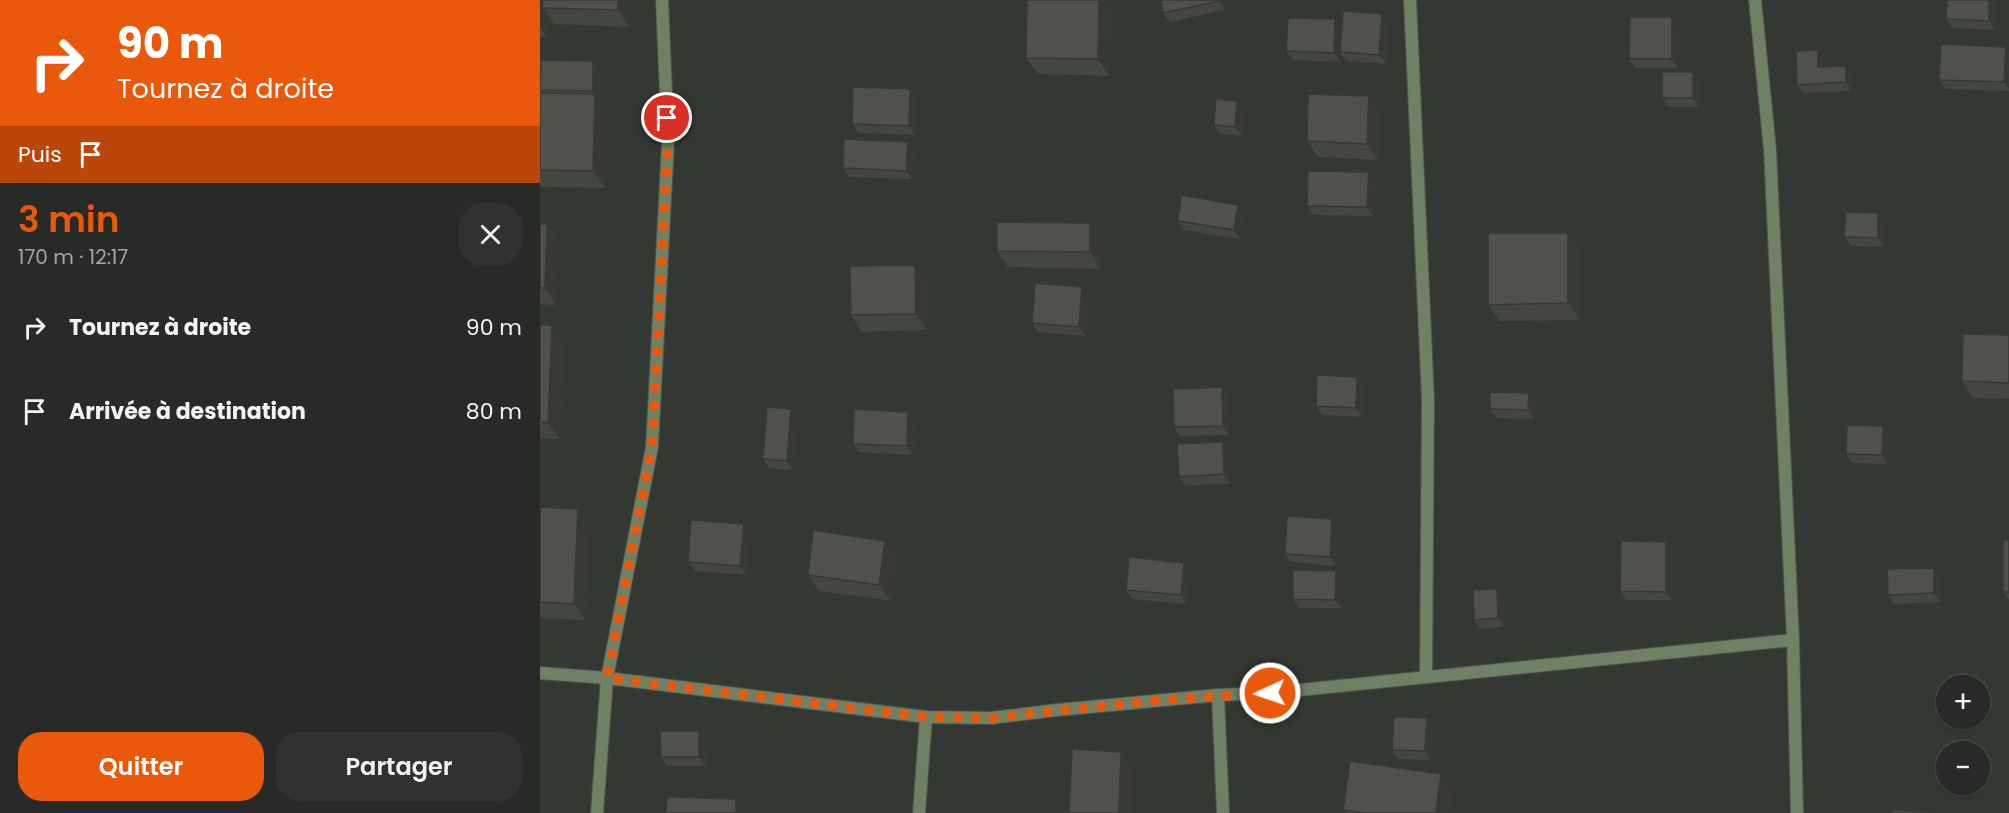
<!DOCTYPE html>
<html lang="fr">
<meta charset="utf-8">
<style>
:root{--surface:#272a26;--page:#2f322e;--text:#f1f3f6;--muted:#a4a7a7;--line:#434643;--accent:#ea580c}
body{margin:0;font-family:Poppins,sans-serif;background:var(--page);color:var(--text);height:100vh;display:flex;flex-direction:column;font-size:22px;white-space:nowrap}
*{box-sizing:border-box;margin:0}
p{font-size:20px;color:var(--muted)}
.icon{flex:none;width:33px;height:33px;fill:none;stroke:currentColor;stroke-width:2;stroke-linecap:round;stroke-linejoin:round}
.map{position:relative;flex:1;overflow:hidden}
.drawer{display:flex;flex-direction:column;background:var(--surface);width:540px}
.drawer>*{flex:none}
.guide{background:#ea580c;color:#fff;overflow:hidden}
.controls{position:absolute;left:1396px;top:675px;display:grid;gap:12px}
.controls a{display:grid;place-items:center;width:54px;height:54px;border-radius:50%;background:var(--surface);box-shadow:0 2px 4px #0004,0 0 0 2px var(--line);font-size:30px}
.pin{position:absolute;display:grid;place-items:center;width:51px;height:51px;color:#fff;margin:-26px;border:3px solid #fff;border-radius:50%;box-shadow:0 2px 6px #0007}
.me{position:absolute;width:66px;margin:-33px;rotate:267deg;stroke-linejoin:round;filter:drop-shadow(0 0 4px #0008)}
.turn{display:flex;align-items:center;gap:21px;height:126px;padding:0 18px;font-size:27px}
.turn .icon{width:78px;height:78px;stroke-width:2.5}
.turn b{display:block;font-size:42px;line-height:51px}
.then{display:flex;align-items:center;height:57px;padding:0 18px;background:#0003;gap:12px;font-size:22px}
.round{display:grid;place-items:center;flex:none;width:63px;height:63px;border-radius:24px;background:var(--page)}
.head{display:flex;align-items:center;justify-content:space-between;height:102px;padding:0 18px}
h1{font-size:36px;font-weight:600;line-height:45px;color:var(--accent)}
.button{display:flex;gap:12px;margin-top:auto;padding:12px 18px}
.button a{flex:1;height:69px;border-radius:24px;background:var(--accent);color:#fff;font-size:24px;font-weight:600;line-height:69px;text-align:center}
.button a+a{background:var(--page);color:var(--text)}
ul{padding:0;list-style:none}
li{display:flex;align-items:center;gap:18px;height:84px;padding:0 18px}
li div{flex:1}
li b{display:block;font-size:22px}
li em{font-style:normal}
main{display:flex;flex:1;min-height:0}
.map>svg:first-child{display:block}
</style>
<main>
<section class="drawer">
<div class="guide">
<div class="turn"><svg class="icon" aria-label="right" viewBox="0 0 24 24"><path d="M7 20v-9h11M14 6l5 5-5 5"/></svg><div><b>90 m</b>Tournez à droite</div></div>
<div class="then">Puis<svg class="icon" aria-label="arrive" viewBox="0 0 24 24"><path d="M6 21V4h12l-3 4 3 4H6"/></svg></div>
</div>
<div class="head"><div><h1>3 min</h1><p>170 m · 12:17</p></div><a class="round"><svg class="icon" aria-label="close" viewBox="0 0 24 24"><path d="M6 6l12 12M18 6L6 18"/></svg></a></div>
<ul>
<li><svg class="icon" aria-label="right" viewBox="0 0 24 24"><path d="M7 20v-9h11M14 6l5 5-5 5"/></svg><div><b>Tournez à droite</b></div><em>90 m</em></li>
<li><svg class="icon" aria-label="arrive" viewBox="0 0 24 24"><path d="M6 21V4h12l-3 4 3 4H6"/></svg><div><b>Arrivée à destination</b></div><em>80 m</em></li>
</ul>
<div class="button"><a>Quitter</a><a>Partager</a></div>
</section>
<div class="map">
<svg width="1469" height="813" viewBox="0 0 1469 813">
<rect width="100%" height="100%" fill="#343832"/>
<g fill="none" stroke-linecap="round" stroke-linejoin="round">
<defs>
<g id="minor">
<path d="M 870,0 L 888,400 L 886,676"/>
<path d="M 1215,0 L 1230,150 L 1253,640 L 1257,813"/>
<path d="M 0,673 L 67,678 L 386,717 L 451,718 L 517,710 L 678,695 L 730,693 L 1253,640"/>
<path d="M 678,695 L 683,813"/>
<path d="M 57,813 L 67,678 L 112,447 L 128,142 L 122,0"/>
<path d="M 379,813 L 386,717"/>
</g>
</defs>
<use href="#minor" stroke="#51544f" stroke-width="14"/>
<use href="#minor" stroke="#6f8064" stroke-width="12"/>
</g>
<g fill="#434740">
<path d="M 0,0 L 90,0 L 89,27 L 14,24 L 7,14 L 7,37 L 0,37 Z"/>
<path d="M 559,0 L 564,0 L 571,9 L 569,76 L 498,74 L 486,58 Z"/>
<path d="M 683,0 L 685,10 L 630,22 L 623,13 Z"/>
<path d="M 1455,0 L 1455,30 L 1412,28 L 1406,19 Z"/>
<path d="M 842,14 L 848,22 L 846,64 L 806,61 L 800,53 L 800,62 L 753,60 L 746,51 L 795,19 L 801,28 Z"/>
<path d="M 1132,17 L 1139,26 L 1138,68 L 1095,68 L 1089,59 Z"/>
<path d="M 1469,52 L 1469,91 L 1406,89 L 1399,80 Z"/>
<path d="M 1284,59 L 1284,67 L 1306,66 L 1312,75 L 1312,91 L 1263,93 L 1257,85 Z"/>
<path d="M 60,70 L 59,100 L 66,110 L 65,188 L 0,187 L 0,93 L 2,93 L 0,90 Z"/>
<path d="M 1159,81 L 1160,107 L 1128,107 L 1122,98 Z"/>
<path d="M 370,89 L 376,98 L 375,135 L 318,133 L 312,124 Z"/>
<path d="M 704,110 L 702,136 L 680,134 L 674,125 Z"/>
<path d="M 841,113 L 838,160 L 778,157 L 767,141 Z"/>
<path d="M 374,150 L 372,179 L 309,177 L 303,168 Z"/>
<path d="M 829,172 L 835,181 L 833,216 L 773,215 L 767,206 Z"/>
<path d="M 704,213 L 700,239 L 644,230 L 638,221 Z"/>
<path d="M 1338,213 L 1345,222 L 1344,247 L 1311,246 L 1304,237 Z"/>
<path d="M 0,224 L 7,224 L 18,241 L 16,305 L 0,304 Z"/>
<path d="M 1028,233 L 1039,249 L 1040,320 L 960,321 L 948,305 Z"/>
<path d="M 562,240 L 561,269 L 468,267 L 457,251 Z"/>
<path d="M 387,281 L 387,330 L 322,332 L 311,315 Z"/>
<path d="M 549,296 L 546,336 L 498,332 L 492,323 Z"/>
<path d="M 0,325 L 24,342 L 20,439 L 0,438 Z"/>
<path d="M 1469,335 L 1469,399 L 1433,398 L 1422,381 Z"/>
<path d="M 817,377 L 823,386 L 822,417 L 782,415 L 776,406 Z"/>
<path d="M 682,387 L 688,396 L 689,435 L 640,436 L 634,427 Z"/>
<path d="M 989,393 L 996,402 L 994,419 L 956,418 L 950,409 Z"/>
<path d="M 368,412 L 375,420 L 373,455 L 319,452 L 313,444 Z"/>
<path d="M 258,418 L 253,470 L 229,468 L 223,459 Z"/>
<path d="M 1349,435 L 1348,464 L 1312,463 L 1306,454 Z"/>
<path d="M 689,451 L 690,483 L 645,486 L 639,477 Z"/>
<path d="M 0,507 L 49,525 L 45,620 L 0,618 Z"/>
<path d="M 792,519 L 798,528 L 796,566 L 751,562 L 745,554 Z"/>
<path d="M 210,533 L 207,575 L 155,571 L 148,562 Z"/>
<path d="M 1469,540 L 1469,600 L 1463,592 Z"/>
<path d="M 1133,551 L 1132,600 L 1086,600 L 1080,591 Z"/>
<path d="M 357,557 L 351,601 L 279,591 L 268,575 Z"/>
<path d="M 1394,568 L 1400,577 L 1401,602 L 1354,604 L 1348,595 Z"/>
<path d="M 650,572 L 647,604 L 592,599 L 586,590 Z"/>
<path d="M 802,579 L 802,608 L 759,608 L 753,599 Z"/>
<path d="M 957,589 L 963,598 L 964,627 L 940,629 L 934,620 Z"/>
<path d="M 893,727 L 891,760 L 858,759 L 852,750 Z"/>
<path d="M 165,740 L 166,766 L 127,766 L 121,757 Z"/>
<path d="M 901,774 L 913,790 L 909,813 L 805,813 L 803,810 Z"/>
</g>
<g fill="#373934">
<path d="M 1,0 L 7,0 L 2,8 L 7,14 L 7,37 L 1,28 Z"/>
<path d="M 78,0 L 90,0 L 89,27 L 78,10 Z"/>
<path d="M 559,0 L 564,0 L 571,9 L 569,76 L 558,59 Z"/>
<path d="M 679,0 L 683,0 L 685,10 L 679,1 Z"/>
<path d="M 1449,0 L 1455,0 L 1455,30 L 1449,21 Z"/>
<path d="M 842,14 L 848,22 L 846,64 L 839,55 Z"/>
<path d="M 1132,17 L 1139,26 L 1138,68 L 1132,59 Z"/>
<path d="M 795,19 L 801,28 L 800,62 L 794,53 Z"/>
<path d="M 1466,47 L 1469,52 L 1469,89 L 1464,82 Z"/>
<path d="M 1278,50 L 1284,59 L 1285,76 L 1278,67 Z"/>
<path d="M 53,61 L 60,70 L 59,100 L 53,91 Z"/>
<path d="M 1306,66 L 1312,75 L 1312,91 L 1306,82 Z"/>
<path d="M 1153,72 L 1159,81 L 1160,107 L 1153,98 Z"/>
<path d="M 370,89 L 376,98 L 375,135 L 369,126 Z"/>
<path d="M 55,94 L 66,110 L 65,188 L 53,171 Z"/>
<path d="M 829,96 L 841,113 L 838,160 L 827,144 Z"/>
<path d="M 697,101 L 704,110 L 702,136 L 695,127 Z"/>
<path d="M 368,142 L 374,150 L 372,179 L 366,171 Z"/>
<path d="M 829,172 L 835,181 L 833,216 L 827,207 Z"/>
<path d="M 698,205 L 704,213 L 700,239 L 694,230 Z"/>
<path d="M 1338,213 L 1345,222 L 1344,247 L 1338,238 Z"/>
<path d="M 550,223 L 562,240 L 561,269 L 550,252 Z"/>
<path d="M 7,224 L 18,241 L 16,305 L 5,288 Z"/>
<path d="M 1028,233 L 1039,249 L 1040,320 L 1028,303 Z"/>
<path d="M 375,265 L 387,281 L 387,330 L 376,314 Z"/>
<path d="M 542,287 L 549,296 L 546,336 L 539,327 Z"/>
<path d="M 12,325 L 24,342 L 20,439 L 8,423 Z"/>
<path d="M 817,377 L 823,386 L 822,417 L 816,408 Z"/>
<path d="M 682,387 L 688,396 L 689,435 L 683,426 Z"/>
<path d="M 989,393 L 996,402 L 994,419 L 988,410 Z"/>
<path d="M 251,409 L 258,418 L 253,470 L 247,461 Z"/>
<path d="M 368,412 L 375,420 L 373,455 L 367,446 Z"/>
<path d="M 1343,426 L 1349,435 L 1348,464 L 1342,455 Z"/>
<path d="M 683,442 L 689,451 L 690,483 L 684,474 Z"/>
<path d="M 38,509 L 49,525 L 45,620 L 34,604 Z"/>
<path d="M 792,519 L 798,528 L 796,566 L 790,557 Z"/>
<path d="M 204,524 L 210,533 L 207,575 L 200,566 Z"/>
<path d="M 345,541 L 357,557 L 351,601 L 339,585 Z"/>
<path d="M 1126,542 L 1133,551 L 1132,600 L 1126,592 Z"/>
<path d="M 644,563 L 650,572 L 647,604 L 641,595 Z"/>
<path d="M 1394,568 L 1400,577 L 1401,602 L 1394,593 Z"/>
<path d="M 796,571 L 802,579 L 802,608 L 795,600 Z"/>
<path d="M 957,589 L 963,598 L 964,627 L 958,618 Z"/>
<path d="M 887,718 L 893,727 L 891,760 L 885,751 Z"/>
<path d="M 159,731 L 165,740 L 166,766 L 159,757 Z"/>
<path d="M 581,752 L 593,768 L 591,813 L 579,813 Z"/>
<path d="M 901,774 L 913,790 L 909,813 L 896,813 Z"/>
<path d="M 196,799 L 203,808 L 202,813 L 196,813 Z"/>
</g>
<g fill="#4e524b" stroke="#373934" stroke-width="1.5">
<rect x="0" y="0" width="1" height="28"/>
<path d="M 3,0 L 78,0 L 78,10 L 2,8 Z"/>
<path d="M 487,0 L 559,0 L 558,59 L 486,58 Z"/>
<path d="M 621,0 L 679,0 L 679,1 L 623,13 Z"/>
<path d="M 1407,0 L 1449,0 L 1449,21 L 1406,19 Z"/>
<path d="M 803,11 L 842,14 L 839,55 L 800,52 Z"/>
<path d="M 1090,17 L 1132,17 L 1132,59 L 1089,59 Z"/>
<path d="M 748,18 L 795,19 L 794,53 L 746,51 Z"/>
<path d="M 1401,44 L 1466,47 L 1464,82 L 1399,80 Z"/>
<path d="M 1278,50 L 1278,67 L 1306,66 L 1306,82 L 1257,85 L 1256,51 Z"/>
<path d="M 1,60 L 53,61 L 53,91 L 0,90 Z"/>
<rect x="1122" y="72" width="31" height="26"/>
<path d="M 313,87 L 370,89 L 369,126 L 312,124 Z"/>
<path d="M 0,93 L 55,94 L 53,171 L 0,170 Z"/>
<path d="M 768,94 L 829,96 L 827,144 L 767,141 Z"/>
<path d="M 676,99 L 697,101 L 695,127 L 674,125 Z"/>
<path d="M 304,139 L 368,142 L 366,171 L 303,168 Z"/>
<path d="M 768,171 L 829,172 L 827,207 L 767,206 Z"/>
<path d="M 641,195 L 698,205 L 694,230 L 638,221 Z"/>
<path d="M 1306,212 L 1338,213 L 1338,238 L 1304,237 Z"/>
<path d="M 457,222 L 550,223 L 550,252 L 457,251 Z"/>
<path d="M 0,224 L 7,224 L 5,288 L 0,288 Z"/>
<path d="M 948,233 L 1028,233 L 1028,303 L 948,305 Z"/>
<path d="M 375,265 L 376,314 L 311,315 L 310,266 Z"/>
<path d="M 495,283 L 542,287 L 539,327 L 492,323 Z"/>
<path d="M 0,325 L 12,325 L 8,423 L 0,422 Z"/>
<path d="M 1423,334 L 1469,335 L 1469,383 L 1422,381 Z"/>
<path d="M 777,375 L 817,377 L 816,408 L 776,406 Z"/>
<path d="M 682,387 L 683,426 L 634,427 L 633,389 Z"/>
<path d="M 950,392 L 989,393 L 988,410 L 950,409 Z"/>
<path d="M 227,407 L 251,409 L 247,461 L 223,459 Z"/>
<path d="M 314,409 L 368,412 L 367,446 L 313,444 Z"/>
<path d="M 1307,425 L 1343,426 L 1342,455 L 1306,454 Z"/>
<path d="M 683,442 L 684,474 L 639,477 L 637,444 Z"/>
<path d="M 0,507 L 38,509 L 34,604 L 0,602 Z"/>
<path d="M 747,516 L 792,519 L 790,557 L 745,554 Z"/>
<path d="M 151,520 L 204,524 L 200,566 L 148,562 Z"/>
<path d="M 273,530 L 345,541 L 339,585 L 268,575 Z"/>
<rect x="1463" y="540" width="6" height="52"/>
<path d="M 1081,541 L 1126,542 L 1126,592 L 1080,591 Z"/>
<path d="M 589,557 L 644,563 L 641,595 L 586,590 Z"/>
<path d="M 1394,568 L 1394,593 L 1348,595 L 1347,569 Z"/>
<path d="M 753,570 L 796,571 L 795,600 L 753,599 Z"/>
<path d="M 957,589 L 958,618 L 934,620 L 933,590 Z"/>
<path d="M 854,717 L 887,718 L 885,751 L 852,750 Z"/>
<path d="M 120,731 L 159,731 L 159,757 L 121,757 Z"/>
<path d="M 532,749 L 581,752 L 579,813 L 529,813 Z"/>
<path d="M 810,761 L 901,774 L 896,813 L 826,813 L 803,810 Z"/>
<path d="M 127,797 L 196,799 L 196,813 L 126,813 Z"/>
<path d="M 1353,810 L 1403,812 L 1403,813 L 1353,813 Z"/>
</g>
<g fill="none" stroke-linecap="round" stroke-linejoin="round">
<path stroke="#ea580c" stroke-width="10" stroke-dasharray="0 18" d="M 127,118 L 128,142 L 112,447 L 67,678 L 386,717 L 451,718 L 609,701 L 730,693"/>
</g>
</svg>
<div class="controls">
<a>+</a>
<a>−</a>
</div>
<div class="pin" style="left:127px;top:118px;background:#d93025"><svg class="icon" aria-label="arrive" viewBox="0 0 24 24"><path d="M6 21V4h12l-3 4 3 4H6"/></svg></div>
<svg class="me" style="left:730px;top:693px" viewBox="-20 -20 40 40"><circle r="17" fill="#ea580c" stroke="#fff" stroke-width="3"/><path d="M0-11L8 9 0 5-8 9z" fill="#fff"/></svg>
</div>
</main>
